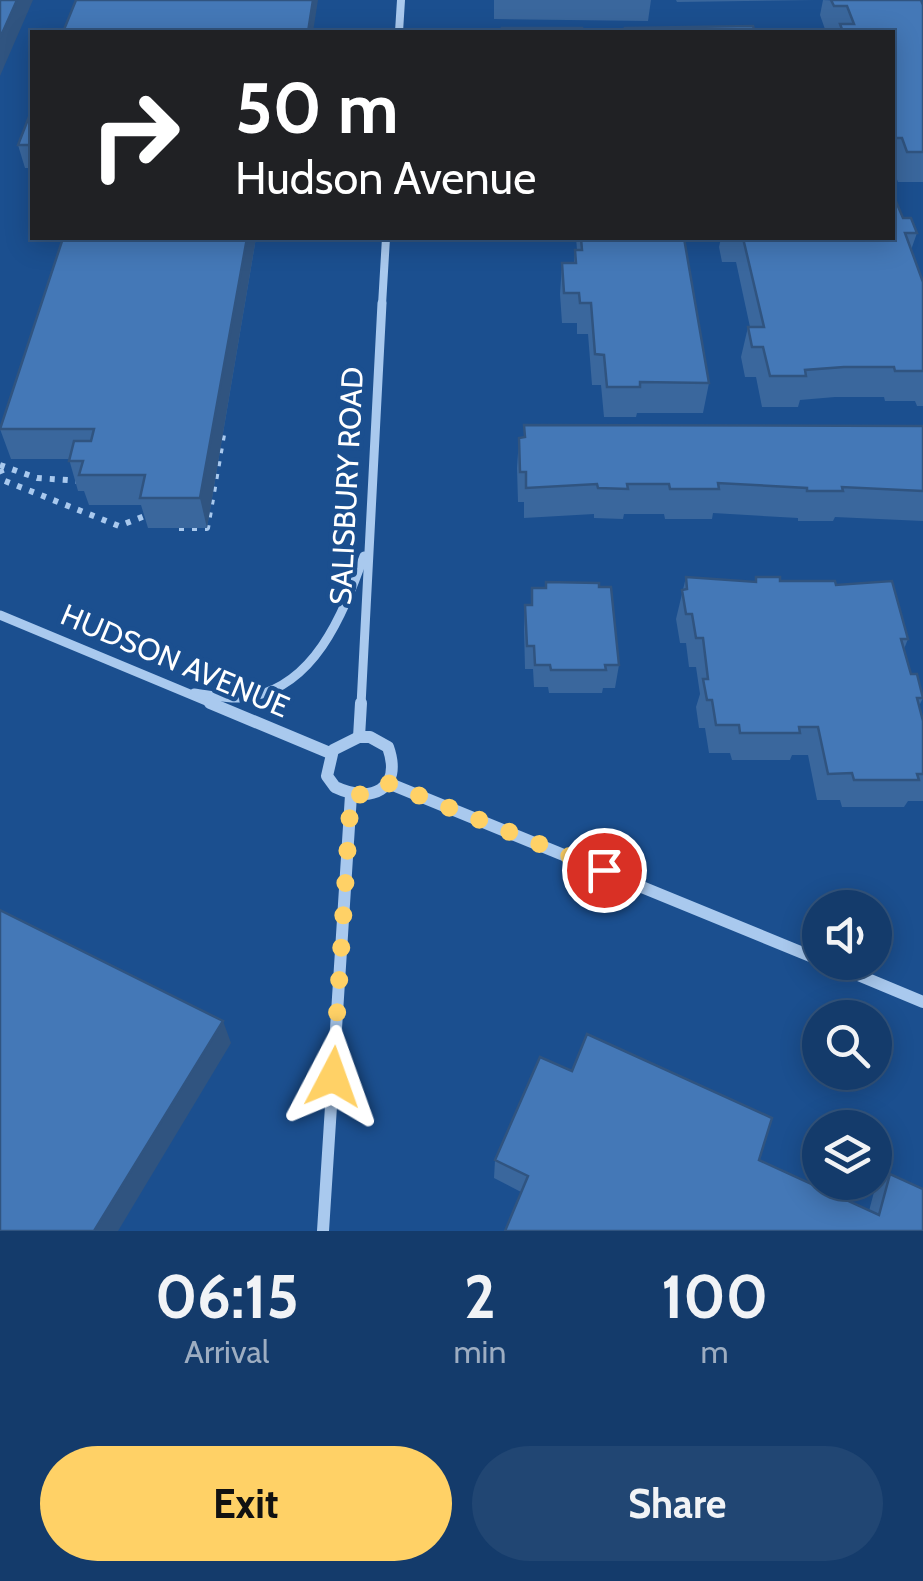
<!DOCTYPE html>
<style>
:root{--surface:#143b6b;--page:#214673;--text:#f1f3f6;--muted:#9dadc1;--line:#33557e;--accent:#ffd166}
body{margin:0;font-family:Cabin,sans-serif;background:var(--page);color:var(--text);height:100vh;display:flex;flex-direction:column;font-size:38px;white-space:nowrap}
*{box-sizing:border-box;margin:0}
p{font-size:32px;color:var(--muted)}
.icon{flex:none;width:55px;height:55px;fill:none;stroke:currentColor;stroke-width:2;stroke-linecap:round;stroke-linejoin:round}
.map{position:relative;height:1231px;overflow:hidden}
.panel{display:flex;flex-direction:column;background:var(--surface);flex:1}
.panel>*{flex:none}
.banner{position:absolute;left:30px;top:30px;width:865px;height:210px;border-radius:0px;box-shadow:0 5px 25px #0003,0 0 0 2px var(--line);background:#202124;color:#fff;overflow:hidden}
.buttons{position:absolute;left:802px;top:890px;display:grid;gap:20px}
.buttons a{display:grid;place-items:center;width:90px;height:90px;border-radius:50%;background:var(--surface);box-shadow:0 5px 25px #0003,0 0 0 2px var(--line);font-size:50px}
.pin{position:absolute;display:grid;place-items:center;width:85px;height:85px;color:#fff;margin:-42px;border:5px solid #fff;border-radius:50%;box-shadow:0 2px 10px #0007}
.me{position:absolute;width:110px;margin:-55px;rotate:4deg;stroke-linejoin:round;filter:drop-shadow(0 0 8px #0008)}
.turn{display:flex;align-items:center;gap:35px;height:210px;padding:0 40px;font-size:45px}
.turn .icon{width:130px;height:130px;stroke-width:2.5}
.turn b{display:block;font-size:70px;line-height:85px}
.eta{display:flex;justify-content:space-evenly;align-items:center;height:170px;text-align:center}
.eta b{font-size:60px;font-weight:800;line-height:70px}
.cta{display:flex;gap:20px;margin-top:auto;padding:20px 40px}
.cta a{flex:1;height:115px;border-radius:60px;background:var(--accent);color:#111;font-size:40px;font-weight:800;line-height:115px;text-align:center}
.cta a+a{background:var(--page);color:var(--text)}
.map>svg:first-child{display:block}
</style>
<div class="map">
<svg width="923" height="1231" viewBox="0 0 923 1231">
<rect width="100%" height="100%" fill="#1b4f8f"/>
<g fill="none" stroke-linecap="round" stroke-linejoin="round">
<g stroke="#a9c9ee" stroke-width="6" stroke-dasharray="5 8" stroke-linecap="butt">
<path d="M 0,465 L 37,478 L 81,481"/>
<path d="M 0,469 L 5,481 L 119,526 L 150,514"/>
<path d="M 179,528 L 207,528 L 223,435"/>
</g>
<g stroke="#a9c9ee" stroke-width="8">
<path d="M 399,32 L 401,0"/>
<path d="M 382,305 L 386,238"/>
</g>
<g stroke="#a9c9ee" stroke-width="9">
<path d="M 0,615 L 216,705"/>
<path d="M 194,693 C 209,695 227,699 242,698 C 314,691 343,614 364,556"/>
<path d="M 361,705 L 382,303"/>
</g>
<g stroke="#a9c9ee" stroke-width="12">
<path d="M 210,703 L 330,753"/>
<path d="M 359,737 L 361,703"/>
<path d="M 359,737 L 370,737 L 388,747 C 403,790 371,804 335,787 L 327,776 L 333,750 Z"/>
<path d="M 388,783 L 820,960"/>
<path d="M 827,962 L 923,1002"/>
<path d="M 323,1231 L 351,795"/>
</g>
</g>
<g fill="#3a679d">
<path d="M 494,0 L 651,0 L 648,21 L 494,19 Z"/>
<path d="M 676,0 L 815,0 L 677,2 Z"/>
<path d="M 823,0 L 923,5 L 923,182 L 898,182 L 892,167 L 892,32 L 826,32 L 820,15 Z"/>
<path d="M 32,109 L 32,168 L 25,168 L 18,145 Z"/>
<path d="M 903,218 L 917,233 L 911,250 L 923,282 L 923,406 L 917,406 L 915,401 L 885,401 L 884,397 L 835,397 L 800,400 L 798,407 L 762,407 L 756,377 L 745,377 L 741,357 L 748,327 L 750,327 L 736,262 L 722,262 L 719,247 L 721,238 L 892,238 Z"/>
<path d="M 63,238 L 256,238 L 207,528 L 148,528 L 141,505 L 89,505 L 84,491 L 78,491 L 69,459 L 11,459 L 0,429 Z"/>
<path d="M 576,238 L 684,238 L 709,383 L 703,413 L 637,413 L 636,417 L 604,417 L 601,385 L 592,385 L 588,334 L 577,334 L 577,323 L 562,323 L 560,294 L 562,263 L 574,263 L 575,250 L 577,250 Z"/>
<path d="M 524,425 L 923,426 L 923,521 L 835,517 L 833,521 L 798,521 L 798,518 L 713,513 L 712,519 L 665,519 L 664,514 L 624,514 L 623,519 L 594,518 L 594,514 L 524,518 L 524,502 L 518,502 L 517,468 L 519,438 L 524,437 Z"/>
<path d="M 686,577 L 755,582 L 756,577 L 780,581 L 836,585 L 908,639 L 904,649 L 911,674 L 923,698 L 919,706 L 923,721 L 923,801 L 908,801 L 904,807 L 842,807 L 840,800 L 817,800 L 808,755 L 792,755 L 790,760 L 732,760 L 730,753 L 709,753 L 705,728 L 699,728 L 696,707 L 700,694 L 696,667 L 689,667 L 686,643 L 680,643 L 676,619 Z"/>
<path d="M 599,587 L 619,665 L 615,688 L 603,688 L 602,693 L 549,693 L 548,687 L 534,687 L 533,669 L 525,669 L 524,628 L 525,605 L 531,605 L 532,588 Z"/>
<path d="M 495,1160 L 759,1160 L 869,1211 L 874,1192 L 890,1174 L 923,1231 L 521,1192 L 494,1178 Z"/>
</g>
<g fill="#305480">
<path d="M 17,0 L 33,0 L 0,76 L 0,38 Z"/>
<path d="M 313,0 L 318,0 L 313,32 L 308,32 Z"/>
<path d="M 247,238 L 256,238 L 207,528 L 200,498 Z"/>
<path d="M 223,1021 L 231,1043 L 118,1231 L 94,1231 Z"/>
</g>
<g fill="#4478b7" stroke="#305480" stroke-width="2.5">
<path d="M 0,0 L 17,0 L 0,38 Z"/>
<path d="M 76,0 L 313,0 L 308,32 L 63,32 Z"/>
<path d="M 831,0 L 921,0 L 923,5 L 923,152 L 907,152 L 902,138 L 892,138 L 892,32 L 843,32 L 840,24 L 854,24 L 847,6 L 834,6 Z"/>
<path d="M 753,26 L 755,32 L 626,32 L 625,28 Z"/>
<path d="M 502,28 L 582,28 L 582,32 L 503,32 Z"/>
<path d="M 32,109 L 32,145 L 18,145 Z"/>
<path d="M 892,192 L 903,218 L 911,218 L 917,233 L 905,233 L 923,282 L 923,371 L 895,371 L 894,367 L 844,367 L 805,370 L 806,376 L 770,376 L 763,347 L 752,347 L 748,327 L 764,327 L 743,238 L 892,238 Z"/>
<path d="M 63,238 L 247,238 L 200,498 L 140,498 L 145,475 L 79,475 L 83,461 L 69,461 L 74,441 L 91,441 L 94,429 L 0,429 Z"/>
<path d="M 581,238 L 684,238 L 709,383 L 640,382 L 640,387 L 607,387 L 604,355 L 595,354 L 591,303 L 580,303 L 579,293 L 564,293 L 562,263 L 576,263 L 575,250 L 582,250 Z"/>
<path d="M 524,425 L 923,426 L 923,491 L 842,487 L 843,491 L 807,491 L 807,488 L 718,483 L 719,489 L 670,489 L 669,484 L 627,484 L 628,489 L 598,488 L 597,484 L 526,488 L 526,472 L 520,472 L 519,438 L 525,437 Z"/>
<path d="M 686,577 L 756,582 L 756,577 L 780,577 L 780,581 L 835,581 L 836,585 L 892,581 L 908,639 L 901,639 L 911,674 L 917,674 L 923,698 L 917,698 L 923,721 L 923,774 L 917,774 L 919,780 L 854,780 L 852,773 L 828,774 L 818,727 L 799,727 L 800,733 L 740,733 L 739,725 L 716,725 L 712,700 L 707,700 L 703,679 L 708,679 L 703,638 L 696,638 L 692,614 L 686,614 L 682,590 L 687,589 Z"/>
<path d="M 546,582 L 599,583 L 599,587 L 611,587 L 619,665 L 605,665 L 606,670 L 551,670 L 550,665 L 535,665 L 534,646 L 527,646 L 525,605 L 532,605 L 532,588 L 546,588 Z"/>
<path d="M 0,910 L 223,1021 L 94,1231 L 0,1231 Z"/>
<path d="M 587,1034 L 772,1118 L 759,1160 L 879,1215 L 890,1174 L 923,1189 L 923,1231 L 505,1231 L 528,1176 L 495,1160 L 540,1057 L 572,1071 Z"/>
</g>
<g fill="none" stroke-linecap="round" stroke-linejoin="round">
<path stroke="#ffd166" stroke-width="18" stroke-dasharray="0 32.4" d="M 333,1077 L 351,795 L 371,794 L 388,783 L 604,870"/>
</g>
<g text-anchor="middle" stroke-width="9" stroke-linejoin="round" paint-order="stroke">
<g font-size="30" fill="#fff" stroke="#1b4f8f">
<text transform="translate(347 486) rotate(-87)" y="10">SALISBURY ROAD</text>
<text transform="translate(175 661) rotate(23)" y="10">HUDSON AVENUE</text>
</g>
</g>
</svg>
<div class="buttons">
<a><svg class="icon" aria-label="sound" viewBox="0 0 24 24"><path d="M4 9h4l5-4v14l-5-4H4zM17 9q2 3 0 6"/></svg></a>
<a><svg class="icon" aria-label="search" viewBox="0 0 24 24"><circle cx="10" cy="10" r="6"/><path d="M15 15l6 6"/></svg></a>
<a><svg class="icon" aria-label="layers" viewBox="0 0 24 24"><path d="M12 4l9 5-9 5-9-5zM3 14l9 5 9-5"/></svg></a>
</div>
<div class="pin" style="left:604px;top:870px;background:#d93025"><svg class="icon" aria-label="arrive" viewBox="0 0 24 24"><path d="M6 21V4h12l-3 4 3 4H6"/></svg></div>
<svg class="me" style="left:333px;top:1077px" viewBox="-20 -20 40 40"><path d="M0-17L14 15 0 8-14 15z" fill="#ffd166" stroke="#fff" stroke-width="4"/></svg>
<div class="banner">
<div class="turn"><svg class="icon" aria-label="right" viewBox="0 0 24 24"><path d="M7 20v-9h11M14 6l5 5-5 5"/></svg><div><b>50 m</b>Hudson Avenue</div></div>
</div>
</div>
<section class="panel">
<div class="eta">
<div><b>06:15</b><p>Arrival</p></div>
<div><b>2</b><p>min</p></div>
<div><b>100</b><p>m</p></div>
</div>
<div class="cta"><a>Exit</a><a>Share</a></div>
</section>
